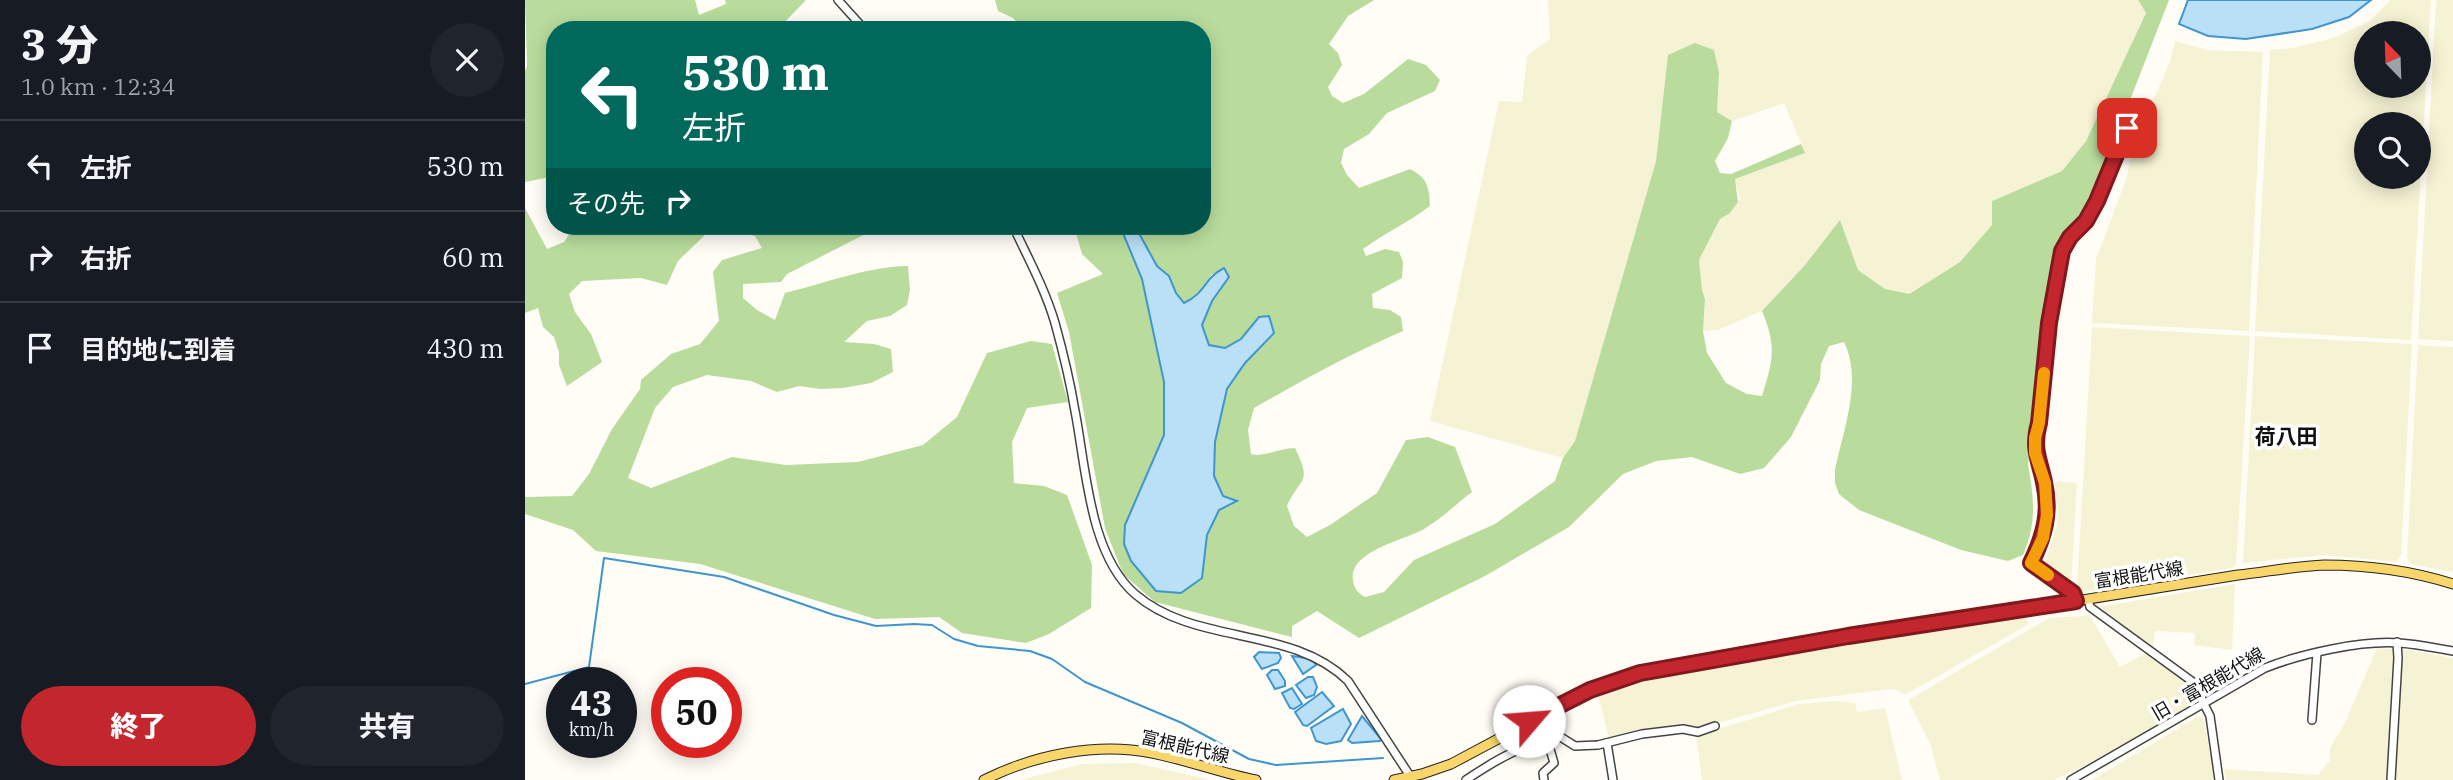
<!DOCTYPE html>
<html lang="ja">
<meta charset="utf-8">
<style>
:root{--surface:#171b24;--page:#20242c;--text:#f1f3f6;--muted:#9ea1a6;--line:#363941;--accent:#c4262e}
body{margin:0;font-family:"IBM Plex Serif","Noto Sans JP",serif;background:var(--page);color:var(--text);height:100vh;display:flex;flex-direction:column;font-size:26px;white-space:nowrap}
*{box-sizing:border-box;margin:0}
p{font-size:23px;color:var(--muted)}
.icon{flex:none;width:38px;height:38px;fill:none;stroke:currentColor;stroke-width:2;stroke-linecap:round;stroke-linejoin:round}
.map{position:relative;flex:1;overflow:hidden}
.drawer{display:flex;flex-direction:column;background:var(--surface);width:525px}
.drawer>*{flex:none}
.hud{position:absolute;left:21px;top:21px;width:665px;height:214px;border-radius:28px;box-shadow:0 4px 18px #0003;background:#00695c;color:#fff;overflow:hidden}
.needle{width:46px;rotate:337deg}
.buttons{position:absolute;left:1829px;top:21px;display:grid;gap:14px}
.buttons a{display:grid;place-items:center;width:77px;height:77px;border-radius:50%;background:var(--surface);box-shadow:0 4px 18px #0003;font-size:35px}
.speed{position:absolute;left:21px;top:667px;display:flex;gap:14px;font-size:35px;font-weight:700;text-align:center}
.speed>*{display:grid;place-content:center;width:91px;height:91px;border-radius:50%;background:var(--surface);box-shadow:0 4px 18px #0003;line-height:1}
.speed small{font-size:18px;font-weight:400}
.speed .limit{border:10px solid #d22;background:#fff;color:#111}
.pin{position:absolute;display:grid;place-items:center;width:60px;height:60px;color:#fff;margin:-30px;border-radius:14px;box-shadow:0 4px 10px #0006}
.me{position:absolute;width:77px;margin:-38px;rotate:63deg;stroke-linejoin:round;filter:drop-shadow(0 0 5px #0008)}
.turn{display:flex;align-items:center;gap:24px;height:147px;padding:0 21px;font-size:32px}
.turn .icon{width:91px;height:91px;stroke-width:2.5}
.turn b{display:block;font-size:49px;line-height:60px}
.then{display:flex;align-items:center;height:66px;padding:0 21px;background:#0003;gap:14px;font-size:26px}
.round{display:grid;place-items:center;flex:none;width:74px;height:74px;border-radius:37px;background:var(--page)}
.head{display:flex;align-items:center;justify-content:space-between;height:119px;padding:0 21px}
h1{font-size:42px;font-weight:800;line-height:52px}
.button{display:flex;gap:14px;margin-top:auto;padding:14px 21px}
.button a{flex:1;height:80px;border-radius:42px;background:var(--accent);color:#fff;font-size:28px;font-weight:800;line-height:80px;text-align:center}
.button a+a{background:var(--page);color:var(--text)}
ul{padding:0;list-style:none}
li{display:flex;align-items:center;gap:21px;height:91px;padding:0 21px;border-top:2px solid var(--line)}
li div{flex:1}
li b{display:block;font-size:26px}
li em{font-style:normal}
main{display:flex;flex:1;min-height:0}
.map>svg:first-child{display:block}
</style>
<main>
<section class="drawer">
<div class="head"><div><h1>3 分</h1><p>1.0 km · 12:34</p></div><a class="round"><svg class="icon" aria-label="close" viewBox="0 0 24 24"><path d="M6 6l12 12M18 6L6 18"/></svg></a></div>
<ul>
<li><svg class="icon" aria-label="left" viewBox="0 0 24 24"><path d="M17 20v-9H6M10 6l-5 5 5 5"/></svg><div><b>左折</b></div><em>530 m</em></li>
<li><svg class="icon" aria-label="right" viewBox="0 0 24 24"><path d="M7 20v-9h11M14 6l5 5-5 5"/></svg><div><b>右折</b></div><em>60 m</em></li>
<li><svg class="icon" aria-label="arrive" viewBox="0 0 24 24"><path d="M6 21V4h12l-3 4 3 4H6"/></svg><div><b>目的地に到着</b></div><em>430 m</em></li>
</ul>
<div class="button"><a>終了</a><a>共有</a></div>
</section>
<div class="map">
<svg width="1928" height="780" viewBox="0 0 1928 780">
<rect width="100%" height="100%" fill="#fffdf5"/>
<g fill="#f6f3d4" fill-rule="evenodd">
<path d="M 1023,0 L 1613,0 L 1621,13 L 1561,141 L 1537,171 L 1467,201 L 1467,225 L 1435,262 L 1383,294 L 1358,289 L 1333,270 L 1315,221 L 1280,265 L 1237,311 L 1193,330 L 1178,331 L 1180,299 L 1177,290 L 1174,260 L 1195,219 L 1205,213 L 1213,202 L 1215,198 L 1209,179 L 1280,153 L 1259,103 L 1207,121 L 1192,112 L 1194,73 L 1143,55 L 1131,161 L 1050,441 L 1038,458 L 905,421 L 974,101 L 997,102 L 1002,56 L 1025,39 Z"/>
<path d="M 1865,0 L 1906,0 L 1886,340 L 1730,331 L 1745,50 L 1768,48 L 1808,38 L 1845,21 ZM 1841,33 L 1894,33 L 1894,86 L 1841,86 ZM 1841,124 L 1894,124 L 1894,177 L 1841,177 Z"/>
<path d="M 1911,0 L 1928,0 L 1928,341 L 1893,339 Z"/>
<path d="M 1650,41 L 1683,50 L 1738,52 L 1724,331 L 1567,323 L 1571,259 L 1602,177 L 1610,132 L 1632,92 L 1645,62 Z"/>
<path d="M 1567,327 L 1725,336 L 1711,564 L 1708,568 L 1558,592 L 1552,588 Z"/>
<path d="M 1730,336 L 1887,344 L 1876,555 L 1872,562 L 1799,555 L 1718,563 Z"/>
<path d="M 1893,345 L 1928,347 L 1928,572 L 1885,564 L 1882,557 Z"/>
<path d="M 1530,481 L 1552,483 L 1546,586 L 1519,567 L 1531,529 L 1533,512 Z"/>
<path d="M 1710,584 L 1707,650 L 1669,645 L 1670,633 L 1630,631 L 1628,647 L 1574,607 Z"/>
<path d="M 1564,614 L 1595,667 L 1623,652 L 1666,684 L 1675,701 L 1563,764 L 1529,780 L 1415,780 L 1405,743 L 1383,700 L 1524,618 L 1558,616 Z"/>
<path d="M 1500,616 L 1504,624 L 1380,695 L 1373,690 L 1366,689 L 1271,701 L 1172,729 L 1151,725 L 1084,739 L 1074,697 L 1117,682 L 1171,668 L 1298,646 L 1391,634 Z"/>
<path d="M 1852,648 L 1870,649 L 1863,780 L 1701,780 L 1699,769 L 1793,775 L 1805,760 L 1805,748 L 1819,725 Z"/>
<path d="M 1878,649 L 1928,658 L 1928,780 L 1870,780 Z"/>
<path d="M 1312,701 L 1330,703 L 1332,712 L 1360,708 L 1377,780 L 1177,780 L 1171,736 L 1274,704 Z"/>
<path d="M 1674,716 L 1679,719 L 1689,780 L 1567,780 Z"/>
<path d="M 611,763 L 686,780 L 495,780 L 557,764 Z"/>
</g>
<g fill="#b9dc9c">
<path d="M 0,0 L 170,0 L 174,15 L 201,4 L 200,0 L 281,0 L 252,30 L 30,30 L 30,176 L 0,182 L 0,71 L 2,66 Z"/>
<path d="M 470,0 L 849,0 L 823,16 L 804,44 L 813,53 L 817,65 L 803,87 L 807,96 L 818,103 L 839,94 L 883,59 L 901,65 L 915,80 L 910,91 L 862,113 L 844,134 L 819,149 L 816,163 L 822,175 L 834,188 L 885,169 C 903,178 904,187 905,206 C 884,222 860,233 838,249 L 841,256 L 860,249 L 874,252 L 878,262 L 877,278 L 847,294 L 848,308 L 865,310 L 876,317 L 878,331 C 827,353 778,380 729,408 L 723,430 L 726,454 C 738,458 754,448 770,448 C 788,485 775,476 762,506 L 769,526 L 782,537 L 805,525 L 852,493 L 881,440 L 903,437 L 930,447 L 947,492 C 931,504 916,519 899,529 C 880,540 824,551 828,580 C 829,589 833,593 840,597 L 859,592 L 889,560 L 970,524 L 1030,481 L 1038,458 L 1050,441 L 1131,161 L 1143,55 L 1170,43 L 1189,50 L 1194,73 L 1192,112 L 1207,121 L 1203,138 L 1190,161 L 1195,173 L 1206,174 L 1276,144 L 1280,153 L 1210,179 L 1213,202 L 1205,213 L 1195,219 L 1174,260 L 1177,290 L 1180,299 L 1178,331 L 1182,353 L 1201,383 L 1222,394 L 1237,396 C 1248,360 1252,347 1237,311 L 1280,265 L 1315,220 L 1333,270 L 1360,289 L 1384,294 L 1435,262 L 1467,225 L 1467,201 L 1537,171 L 1561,141 L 1621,13 L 1613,0 L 1644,0 L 1566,200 L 1529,249 L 1503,465 C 1509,497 1512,524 1498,555 L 1483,561 L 1436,550 L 1334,510 L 1314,494 L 1310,483 L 1310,470 C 1318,431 1338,380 1319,342 L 1304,346 L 1296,364 L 1295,380 L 1266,437 L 1239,468 L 1215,474 L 1167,457 L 1131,461 L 1098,474 L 1044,527 L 960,576 L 834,638 L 792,611 L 767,626 L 767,637 L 630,602 L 598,574 L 580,528 L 544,332 L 532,293 L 578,274 L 557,254 L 549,226 L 595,226 L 617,279 L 639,382 L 639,435 L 622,478 L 608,505 L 677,578 L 682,535 L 694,510 L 710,500 L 698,496 L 689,476 L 690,442 L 702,389 L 720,363 L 749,333 L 734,317 L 716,340 L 700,349 L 684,345 L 677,326 L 687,301 L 704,278 L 687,274 L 674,295 L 659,303 L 651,293 L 643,276 L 632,266 L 610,226 L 677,226 L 677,30 L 499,30 L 488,18 L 473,11 Z"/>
<path d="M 0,208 L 22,249 L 39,242 L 49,227 L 54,226 L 356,226 L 262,274 L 256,282 L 218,284 L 218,298 L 232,310 L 250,320 L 260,293 C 301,283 340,267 383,266 L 385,290 L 382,305 L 365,316 L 342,321 L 319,342 L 349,344 L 366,349 L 368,372 L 346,383 L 318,388 L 295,389 L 274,386 L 252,392 L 226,381 L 182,375 L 148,387 L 130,408 L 103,478 L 126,488 L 207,457 L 261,465 L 333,462 L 398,445 L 432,417 L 462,353 L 506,341 L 527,344 L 543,402 L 502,408 L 487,442 L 489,483 L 519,486 L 542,495 L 567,565 L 566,608 L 524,634 L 501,643 L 437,633 L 414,617 L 350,619 L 175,564 L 71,551 L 48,530 L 0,514 L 0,497 L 47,496 L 64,474 L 87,429 L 115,389 L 116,380 L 146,354 L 175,344 L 194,321 L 188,272 L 197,260 L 237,248 L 230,236 L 207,230 L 182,233 L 153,261 L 142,285 L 116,278 L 57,281 L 44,294 L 50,312 L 66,334 L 77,362 L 42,386 L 34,365 L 34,352 L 29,337 L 18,327 L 13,308 L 0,313 Z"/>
</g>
<g fill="#b9e0f7" stroke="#3f96cf" stroke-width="2">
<path d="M 1663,0 L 1846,0 L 1824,17 L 1787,29 L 1721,39 L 1683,36 L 1654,24 Z"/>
<path d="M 595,226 L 610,226 L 632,266 L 644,276 L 651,293 L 659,303 C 682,292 678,279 699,268 L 704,277 L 687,301 L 677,325 L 684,345 L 700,348 L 716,339 L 734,317 L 744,316 L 749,333 L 720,363 L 702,389 L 690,442 L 689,476 L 698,496 L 712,501 L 694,510 L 682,535 L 677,578 L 656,593 L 631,591 L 606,561 L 599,544 L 600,525 L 639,435 L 639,382 L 617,279 Z"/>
<path d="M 734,652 L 754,653 L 756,658 L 753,663 L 737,669 L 729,657 Z"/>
<path d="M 767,656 L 787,659 L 791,665 L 778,674 Z"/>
<path d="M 747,670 L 753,670 L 760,681 L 760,686 L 750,689 L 742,675 Z"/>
<path d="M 783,677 L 788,677 L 792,687 L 789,695 L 781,698 L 771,685 Z"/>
<path d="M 767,688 L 777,704 L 769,709 L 765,708 L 757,693 Z"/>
<path d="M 797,692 L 809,706 L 782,726 L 778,725 L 770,712 Z"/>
<path d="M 818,709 L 826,724 L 816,741 L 801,744 L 791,741 L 786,728 Z"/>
<path d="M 837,716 L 856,739 L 855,741 L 827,743 L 823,740 Z"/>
</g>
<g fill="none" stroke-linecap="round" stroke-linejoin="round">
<path stroke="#3f96cf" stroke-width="2" d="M 0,684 L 64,667 L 79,558 L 199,577 L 309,615 L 351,626 L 389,624 L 407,625 L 429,639 L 453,646 L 505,651 L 527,659 L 560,682 L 657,723 L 724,759 L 751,765 L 858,758"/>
<defs>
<g id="minor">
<path d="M 313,0 L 340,30"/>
<path d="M 488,226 C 503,258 520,289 530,323 C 538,352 545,381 550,411 C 561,467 564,554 610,594 C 670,646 766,625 823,681 L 887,779"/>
<path d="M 1563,599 L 1565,607 L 1668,682 L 1685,716 L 1694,780"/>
<path d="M 1551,601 L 1548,593 L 1506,563 C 1519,536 1526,513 1519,482 C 1514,458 1507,449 1514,423 L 1524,322 L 1537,252 L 1545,237 L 1561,221 L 1571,201 L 1602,128"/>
<path d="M 1787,720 L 1792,653"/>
<path d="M 1082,743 L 1088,780"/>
<path d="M 941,780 C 972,759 997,745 1034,736 L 1050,746 L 1073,745 L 1117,734 L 1158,729 L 1173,732 L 1190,726"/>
<path d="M 1019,780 L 1018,773 L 1029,763 L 1022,739"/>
<path d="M 1546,780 L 1740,668 C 1775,654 1837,640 1874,643 C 1892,644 1910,648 1928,651"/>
<path d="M 1866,780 L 1873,658 L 1872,642"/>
</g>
<g id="major">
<path d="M 459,780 C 509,755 571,742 627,753 C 662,760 696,773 731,780"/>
<path d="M 869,780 L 897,774 L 926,764 L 1065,690 L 1114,673 L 1171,662 L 1713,575 C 1741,572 1771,566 1799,565 C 1842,565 1887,571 1928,584"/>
</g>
</defs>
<use href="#minor" stroke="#444" stroke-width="10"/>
<use href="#major" stroke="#222" stroke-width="11"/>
<use href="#minor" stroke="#fff" stroke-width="7"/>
<use href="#major" stroke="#f9d66b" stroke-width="9"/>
</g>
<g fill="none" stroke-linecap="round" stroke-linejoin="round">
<defs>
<path id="route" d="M 1004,721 L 1065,690 L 1115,673 L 1323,636 L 1551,601 L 1548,593 L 1506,563 C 1519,536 1526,513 1519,482 C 1514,458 1507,449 1514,423 L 1524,323 L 1537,251 L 1545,237 L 1561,221 L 1572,201 L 1602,128"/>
</defs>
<use href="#route" stroke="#7f191e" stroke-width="18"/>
<use href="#route" stroke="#c4262e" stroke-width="12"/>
<path stroke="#f59e0b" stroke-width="12" d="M 1519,373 L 1514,423 L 1510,438 L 1510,453 L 1520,483 L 1522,515 L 1518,538 L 1506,563 L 1523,575"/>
</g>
<g text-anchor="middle" stroke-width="7" stroke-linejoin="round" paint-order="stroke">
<g font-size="18" fill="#111" stroke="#fff">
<text transform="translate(1614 575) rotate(-9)" y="6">富根能代線</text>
<text transform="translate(1683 684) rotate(-30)" y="6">旧・富根能代線</text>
<text transform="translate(660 747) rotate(13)" y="6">富根能代線</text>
</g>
<g font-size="21" font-weight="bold" fill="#111" stroke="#fff">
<text x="1761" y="444">荷八田</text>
</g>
</g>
</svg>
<div class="buttons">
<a><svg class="needle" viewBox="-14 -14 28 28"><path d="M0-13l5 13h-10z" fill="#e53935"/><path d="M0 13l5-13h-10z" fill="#9ea1a6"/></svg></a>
<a><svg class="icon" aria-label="search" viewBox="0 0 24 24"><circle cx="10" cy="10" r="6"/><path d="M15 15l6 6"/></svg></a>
</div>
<div class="speed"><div>43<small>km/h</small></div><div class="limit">50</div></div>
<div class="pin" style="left:1602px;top:128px;background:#d93025"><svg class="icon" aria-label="arrive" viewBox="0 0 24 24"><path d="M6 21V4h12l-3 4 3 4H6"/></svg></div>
<svg class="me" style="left:1004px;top:721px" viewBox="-20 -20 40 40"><circle r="19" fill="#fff"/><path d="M0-13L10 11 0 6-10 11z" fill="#c4262e"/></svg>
<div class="hud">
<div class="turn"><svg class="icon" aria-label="left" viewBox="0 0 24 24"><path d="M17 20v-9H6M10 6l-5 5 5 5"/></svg><div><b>530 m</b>左折</div></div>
<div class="then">その先<svg class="icon" aria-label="right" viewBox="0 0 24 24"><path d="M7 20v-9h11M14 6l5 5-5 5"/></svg></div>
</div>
</div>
</main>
